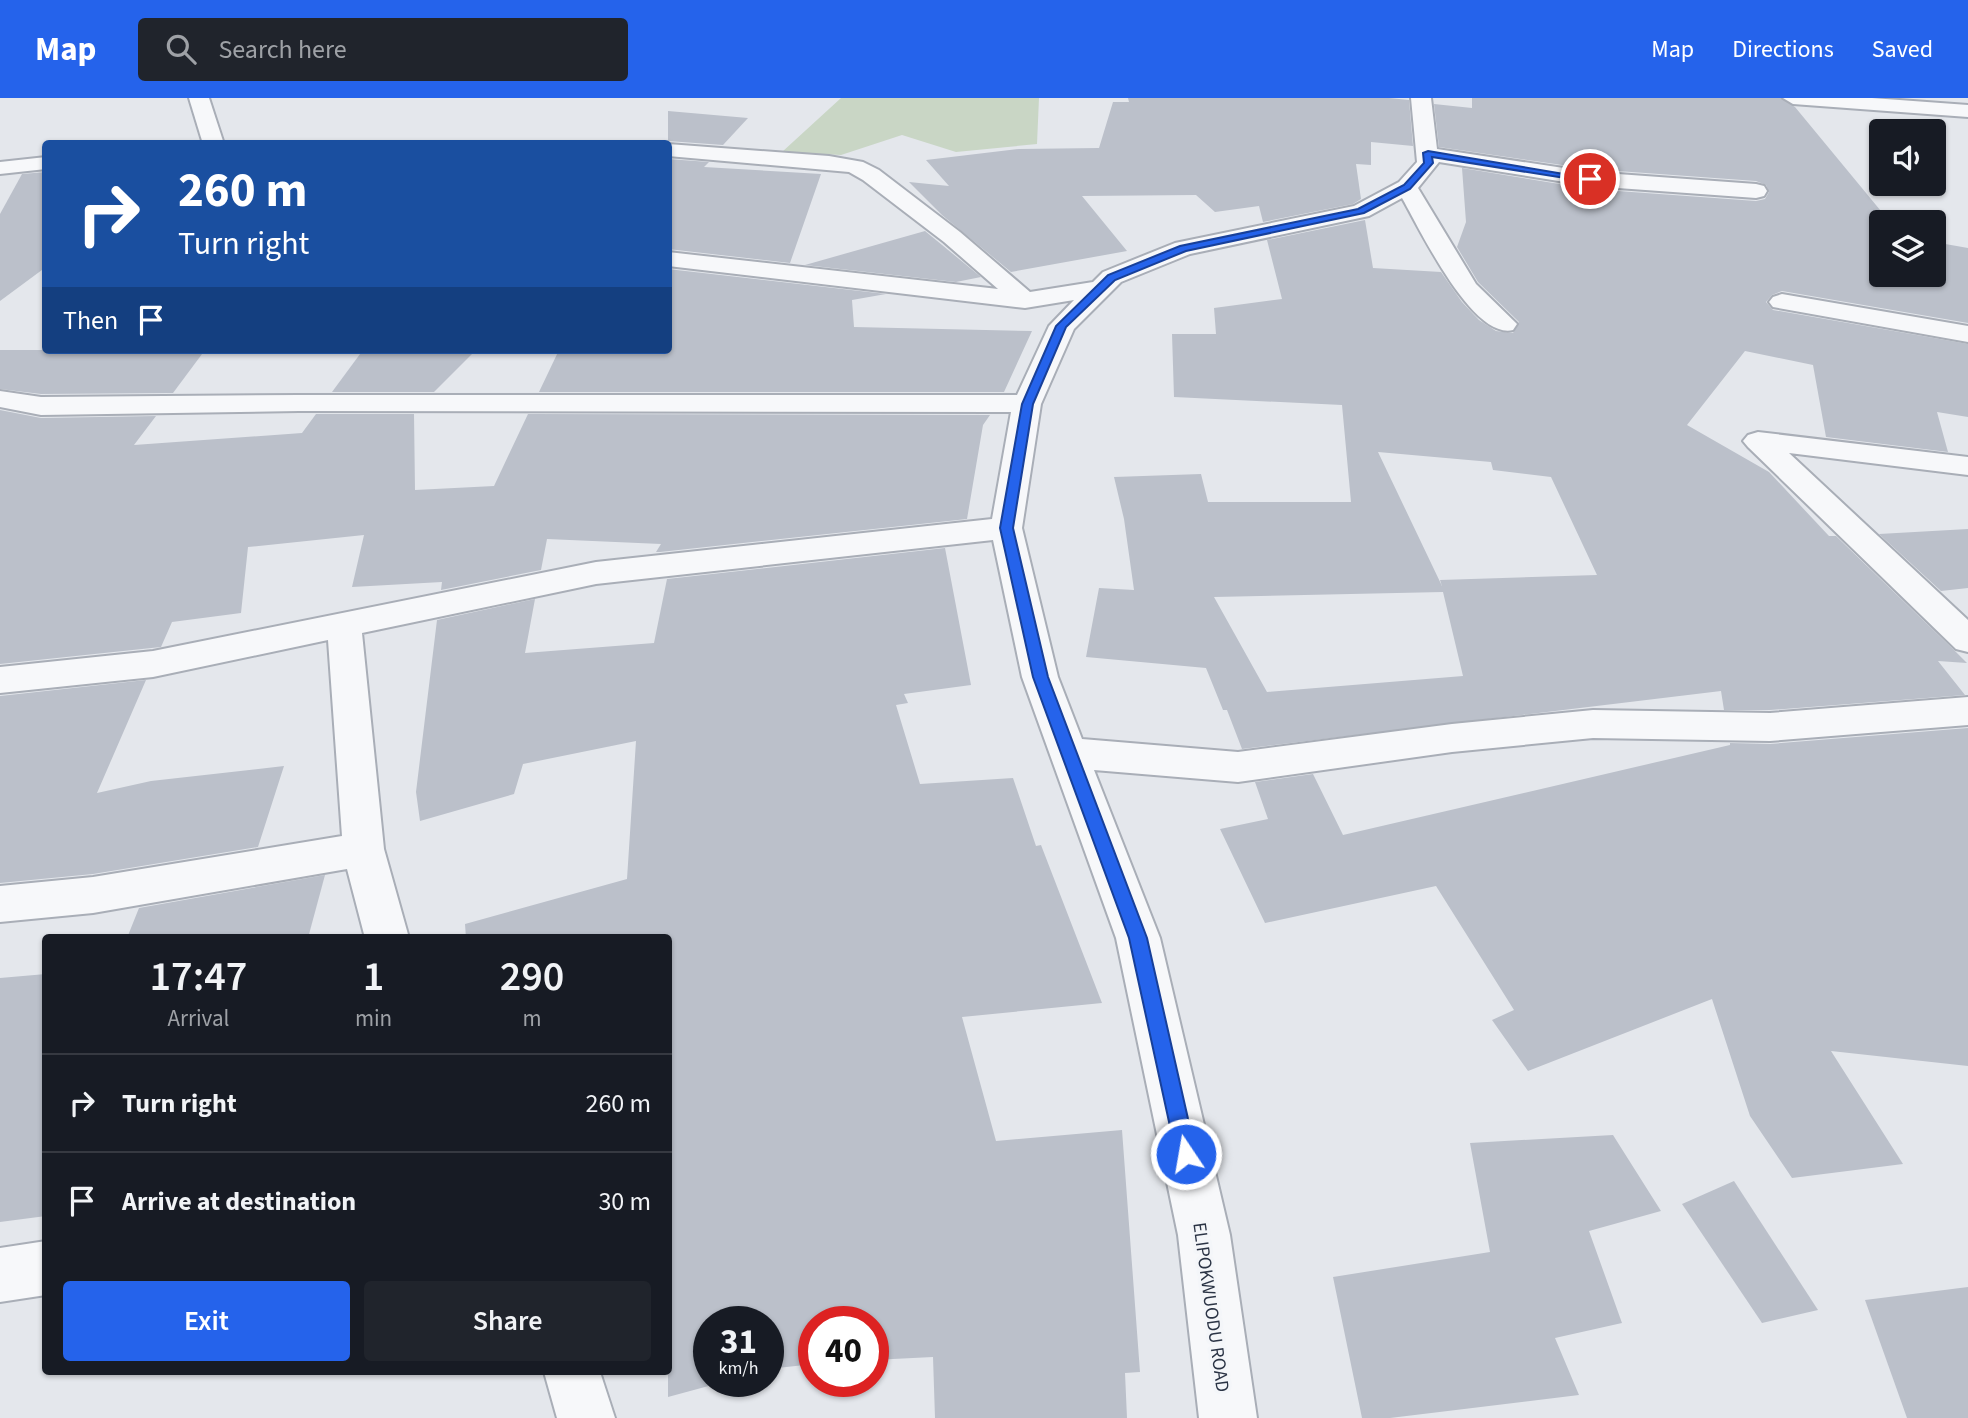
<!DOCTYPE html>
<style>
:root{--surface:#171b24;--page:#20242c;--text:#f1f3f6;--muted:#9ea1a6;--line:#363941;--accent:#2563eb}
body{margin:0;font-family:"Source Sans 3",sans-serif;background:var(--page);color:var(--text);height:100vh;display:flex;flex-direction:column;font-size:26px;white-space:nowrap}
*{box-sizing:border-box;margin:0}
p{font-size:23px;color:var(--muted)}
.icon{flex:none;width:38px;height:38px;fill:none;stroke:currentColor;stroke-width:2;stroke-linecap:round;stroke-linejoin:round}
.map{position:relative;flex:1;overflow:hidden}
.sheet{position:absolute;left:42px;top:836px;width:630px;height:441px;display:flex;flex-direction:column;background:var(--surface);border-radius:7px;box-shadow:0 2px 5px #0004}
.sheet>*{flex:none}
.top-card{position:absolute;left:42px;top:42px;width:630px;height:214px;border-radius:7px;box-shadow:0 2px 5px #0004;background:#1a4fa0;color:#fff;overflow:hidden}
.fabs{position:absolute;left:1869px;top:21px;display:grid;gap:14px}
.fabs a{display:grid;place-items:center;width:77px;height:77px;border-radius:7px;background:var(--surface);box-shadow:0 2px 5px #0004;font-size:35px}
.speed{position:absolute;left:693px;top:1208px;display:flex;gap:14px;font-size:35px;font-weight:700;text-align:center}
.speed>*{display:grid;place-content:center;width:91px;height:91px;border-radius:50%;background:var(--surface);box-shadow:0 2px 5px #0004;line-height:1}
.speed small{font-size:18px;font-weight:400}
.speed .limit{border:10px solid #d22;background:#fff;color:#111}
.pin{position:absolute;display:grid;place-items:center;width:60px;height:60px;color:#fff;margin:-30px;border:4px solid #fff;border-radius:50%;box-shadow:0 2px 7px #0007}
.me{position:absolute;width:77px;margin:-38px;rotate:348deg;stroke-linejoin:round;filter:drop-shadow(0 0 5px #0008)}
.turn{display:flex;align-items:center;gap:24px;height:147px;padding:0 21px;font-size:32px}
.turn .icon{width:91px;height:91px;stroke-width:2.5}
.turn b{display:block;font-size:49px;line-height:60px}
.then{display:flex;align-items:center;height:66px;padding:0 21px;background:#0003;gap:14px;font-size:26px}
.eta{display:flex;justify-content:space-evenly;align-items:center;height:119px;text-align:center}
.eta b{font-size:42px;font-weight:600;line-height:49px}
.action{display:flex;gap:14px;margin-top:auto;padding:14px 21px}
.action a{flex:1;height:80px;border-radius:7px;background:var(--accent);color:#fff;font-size:28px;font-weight:600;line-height:80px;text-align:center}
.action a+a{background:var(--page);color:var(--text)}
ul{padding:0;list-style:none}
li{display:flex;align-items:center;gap:21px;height:98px;padding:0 21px;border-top:2px solid var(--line)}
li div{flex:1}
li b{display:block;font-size:26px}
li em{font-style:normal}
header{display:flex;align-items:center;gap:42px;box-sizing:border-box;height:98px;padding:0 35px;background:var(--accent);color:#fff}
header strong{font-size:33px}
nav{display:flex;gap:38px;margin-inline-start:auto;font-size:24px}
.search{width:490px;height:63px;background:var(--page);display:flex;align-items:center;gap:18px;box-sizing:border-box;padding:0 24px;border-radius:7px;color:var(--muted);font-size:26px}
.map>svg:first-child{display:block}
</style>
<header>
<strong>Map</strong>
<div class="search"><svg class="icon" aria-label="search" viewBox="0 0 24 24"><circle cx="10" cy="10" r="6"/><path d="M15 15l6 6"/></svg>Search here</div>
<nav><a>Map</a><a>Directions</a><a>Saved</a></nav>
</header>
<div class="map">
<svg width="1968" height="1320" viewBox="0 0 1968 1320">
<rect width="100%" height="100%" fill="#e4e7ec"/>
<path fill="#c9d6c5" d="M 841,0 L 1039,0 L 1037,46 L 956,54 L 902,37 L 841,57 L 782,54 Z"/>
<g fill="#bbc0ca" fill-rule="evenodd">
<path d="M 1128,0 L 1389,0 L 1409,2 L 1413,48 L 1371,44 L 1371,67 L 1356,66 L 1361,101 L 1353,106 L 1263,124 L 1259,108 L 1215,114 L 1196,97 L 1082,98 L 1127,153 L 1011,174 L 942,117 L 909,84 L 949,88 L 926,62 L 1019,51 L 1099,50 L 1113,4 L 1129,4 Z"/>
<path d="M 1472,0 L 1781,0 L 1795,9 L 1890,124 L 1881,124 L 1881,177 L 1934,177 L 1934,144 L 1968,150 L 1968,225 L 1782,193 L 1772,197 L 1766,204 L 1773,212 L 1968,246 L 1968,319 L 1937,314 L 1948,354 L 1826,339 L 1813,267 L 1745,253 L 1687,327 L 1769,374 L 1829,438 L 1836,438 L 1956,554 L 1967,565 L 1938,563 L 1965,597 L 1770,612 L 1724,612 L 1721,593 L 1242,651 L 1227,612 L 1223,612 L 1206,570 L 1086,559 L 1099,490 L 1134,492 L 1124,421 L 1114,379 L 1201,376 L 1208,404 L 1351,404 L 1342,307 L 1174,299 L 1172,236 L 1216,236 L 1214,210 L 1282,201 L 1267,142 L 1365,122 L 1373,170 L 1441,174 L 1462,204 L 1479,222 L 1496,233 L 1513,235 L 1519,224 L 1478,184 L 1457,149 L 1466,124 L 1462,70 L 1590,91 L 1756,103 L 1765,101 L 1769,94 L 1766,87 L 1756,83 L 1590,71 L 1439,49 L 1434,6 L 1472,10 ZM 1378,354 L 1491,364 L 1493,372 L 1551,379 L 1597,477 L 1440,482 L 1442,488 ZM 1443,494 L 1463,578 L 1267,594 L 1214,499 Z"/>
<path d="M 668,13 L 748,20 L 723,47 L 668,43 Z"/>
<path d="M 668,61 L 709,64 L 704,69 L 821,76 L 790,165 L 668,151 Z"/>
<path d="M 46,74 L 46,169 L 0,203 L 0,116 L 22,76 Z"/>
<path d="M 925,133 L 981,179 L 956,184 L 805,167 Z"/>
<path d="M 668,171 L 886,196 L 852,202 L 854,229 L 1032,233 L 1004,294 L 539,294 L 559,252 L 668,252 Z"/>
<path d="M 0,252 L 205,252 L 173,295 L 41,296 L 0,291 Z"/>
<path d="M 363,252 L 476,252 L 434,294 L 332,294 Z"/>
<path d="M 0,312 L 41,320 L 156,318 L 134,347 L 302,335 L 316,316 L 414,316 L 415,392 L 494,388 L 528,316 L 990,317 L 983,327 L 967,421 L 660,454 L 656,454 L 661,446 L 547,441 L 541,472 L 441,492 L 442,484 L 352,489 L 364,437 L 248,449 L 241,515 L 172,524 L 161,549 L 0,566 Z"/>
<path d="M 1968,431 L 1968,490 L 1941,493 L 1879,436 Z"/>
<path d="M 945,450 L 971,587 L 904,596 L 908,605 L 896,607 L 920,686 L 1013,680 L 1036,748 L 1041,747 L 1102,905 L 962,919 L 996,1043 L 1122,1032 L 1140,1274 L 1125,1275 L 1127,1320 L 935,1320 L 933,1259 L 873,1262 L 873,1223 L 814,1223 L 814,1266 L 768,1271 L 768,1223 L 709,1223 L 709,1283 L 727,1283 L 668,1299 L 668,840 L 466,840 L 465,826 L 627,781 L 636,643 L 523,666 L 514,696 L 420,723 L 416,694 L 437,522 L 535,501 L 525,555 L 654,545 L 667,481 Z"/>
<path d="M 146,582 L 97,695 L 151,683 L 284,668 L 258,749 L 93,776 L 0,785 L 0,598 Z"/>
<path d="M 1968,630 L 1968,968 L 1831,953 L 1903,1066 L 1792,1080 L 1750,1018 L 1712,901 L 1528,973 L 1492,922 L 1514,912 L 1436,788 L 1265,825 L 1220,731 L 1268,721 L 1255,684 L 1313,676 L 1343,737 L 1730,647 L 1730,645 L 1770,646 Z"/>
<path d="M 325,777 L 308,840 L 127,840 L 139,810 Z"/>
<path d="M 46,876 L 46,1118 L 0,1124 L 0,880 Z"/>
<path d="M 1613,1037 L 1661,1113 L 1589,1133 L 1622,1225 L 1555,1240 L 1579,1297 L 1390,1320 L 1362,1320 L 1333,1179 L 1490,1154 L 1470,1045 Z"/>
<path d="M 1734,1083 L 1818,1212 L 1762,1225 L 1682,1106 Z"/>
<path d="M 1968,1189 L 1968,1320 L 1907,1320 L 1865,1202 Z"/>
</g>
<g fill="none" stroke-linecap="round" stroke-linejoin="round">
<defs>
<g id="minor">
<path d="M 189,0 L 209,0 L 224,46 L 203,46 Z"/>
<path d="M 1411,0 L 1431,0 L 1437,51 L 1590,74 L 1756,86 L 1764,88 L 1767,93 L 1764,98 L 1756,100 L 1590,88 L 1439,64 L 1418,90 L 1476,186 L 1517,226 L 1513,232 C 1472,242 1420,131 1402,100 L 1369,118 L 1190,156 L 1121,184 L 1074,231 L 1041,306 L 1022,430 L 1058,579 L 1082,641 L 1238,654 L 1452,626 L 1593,612 L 1770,615 L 1968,599 L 1968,627 L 1770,643 L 1593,640 L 1452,654 L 1238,684 L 1094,672 L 1160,840 L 1230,1137 L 1257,1320 L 1199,1320 L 1178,1137 L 1116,840 L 1022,579 L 993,442 L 596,486 L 362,535 L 384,751 L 409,840 L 365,840 L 347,771 L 93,815 L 0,824 L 0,788 L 93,779 L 342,738 L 328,542 L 153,579 L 0,595 L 0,569 L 153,553 L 596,464 L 992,421 L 1011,314 L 299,313 L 41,317 L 0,309 L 0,293 L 41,299 L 299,297 L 1017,297 L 1049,228 L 1074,202 L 1025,210 L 668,168 L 668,154 L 998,191 L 944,144 L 863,82 L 849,74 L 668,58 L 668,46 L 829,58 L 863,64 L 879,72 L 960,134 L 1030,194 L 1093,184 L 1103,174 L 1175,145 L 1354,108 L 1399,84 L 1417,64 Z"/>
<path d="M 1783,0 L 1872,0 L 1968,7 L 1968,19 L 1793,6 Z"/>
<path d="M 46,59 L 46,71 L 0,76 L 0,64 Z"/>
<path d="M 1782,196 L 1968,228 L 1968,244 L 1773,209 L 1769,204 L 1773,199 Z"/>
<path d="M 1758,334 L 1968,359 L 1968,377 L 1789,355 L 1968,522 L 1968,554 L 1956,551 L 1748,349 L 1743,343 L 1748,337 Z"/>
<path d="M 46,1143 L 46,1197 L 0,1204 L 0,1150 Z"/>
<path d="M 544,1274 L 600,1274 L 615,1320 L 557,1320 Z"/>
</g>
</defs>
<use href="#minor" stroke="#a9aeb7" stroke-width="4"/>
<use href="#minor" fill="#f7f8fa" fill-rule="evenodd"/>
</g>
<path fill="#2563eb" stroke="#184099" stroke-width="2" d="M 1428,53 L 1594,81 L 1590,84 L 1432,59 L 1433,65 L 1410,91 L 1364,115 L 1186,153 L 1115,182 L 1066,229 L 1033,306 L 1013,430 L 1048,579 L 1147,840 L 1196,1056 L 1193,1064 L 1186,1067 L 1179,1064 L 1176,1056 L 1129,840 L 1033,579 L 1000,430 L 1022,306 L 1056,228 L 1108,177 L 1180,148 L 1358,111 L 1404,87 L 1424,65 L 1423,55 Z"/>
<g text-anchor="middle" stroke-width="7" stroke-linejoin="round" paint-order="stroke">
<g font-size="19" fill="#2b3445" stroke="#f4f6f9">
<text transform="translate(1212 1209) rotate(82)" y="7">ELIPOKWUODU ROAD</text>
</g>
</g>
</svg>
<div class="fabs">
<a><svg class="icon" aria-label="sound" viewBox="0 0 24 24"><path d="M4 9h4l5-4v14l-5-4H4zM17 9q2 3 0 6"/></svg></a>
<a><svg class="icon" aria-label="layers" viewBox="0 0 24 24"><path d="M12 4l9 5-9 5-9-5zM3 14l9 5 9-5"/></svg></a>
</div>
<div class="speed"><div>31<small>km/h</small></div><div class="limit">40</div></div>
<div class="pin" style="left:1590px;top:81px;background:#d93025"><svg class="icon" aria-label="arrive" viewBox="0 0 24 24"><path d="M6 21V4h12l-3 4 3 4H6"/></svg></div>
<svg class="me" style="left:1186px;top:1056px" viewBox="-20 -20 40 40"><circle r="17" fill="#2563eb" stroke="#fff" stroke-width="3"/><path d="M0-11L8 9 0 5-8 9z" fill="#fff"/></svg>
<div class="top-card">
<div class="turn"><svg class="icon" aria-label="right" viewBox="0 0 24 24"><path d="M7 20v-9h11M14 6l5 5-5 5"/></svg><div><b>260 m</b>Turn right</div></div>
<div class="then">Then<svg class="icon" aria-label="arrive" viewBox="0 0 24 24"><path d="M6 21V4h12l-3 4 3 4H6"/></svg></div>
</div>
<section class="sheet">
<div class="eta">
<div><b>17:47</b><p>Arrival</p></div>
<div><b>1</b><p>min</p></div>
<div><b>290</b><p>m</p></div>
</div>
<ul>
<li><svg class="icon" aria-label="right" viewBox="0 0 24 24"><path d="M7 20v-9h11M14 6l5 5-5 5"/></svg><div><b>Turn right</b></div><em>260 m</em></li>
<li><svg class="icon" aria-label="arrive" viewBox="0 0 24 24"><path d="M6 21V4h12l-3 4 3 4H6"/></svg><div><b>Arrive at destination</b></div><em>30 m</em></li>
</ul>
<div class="action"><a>Exit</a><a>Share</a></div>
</section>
</div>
